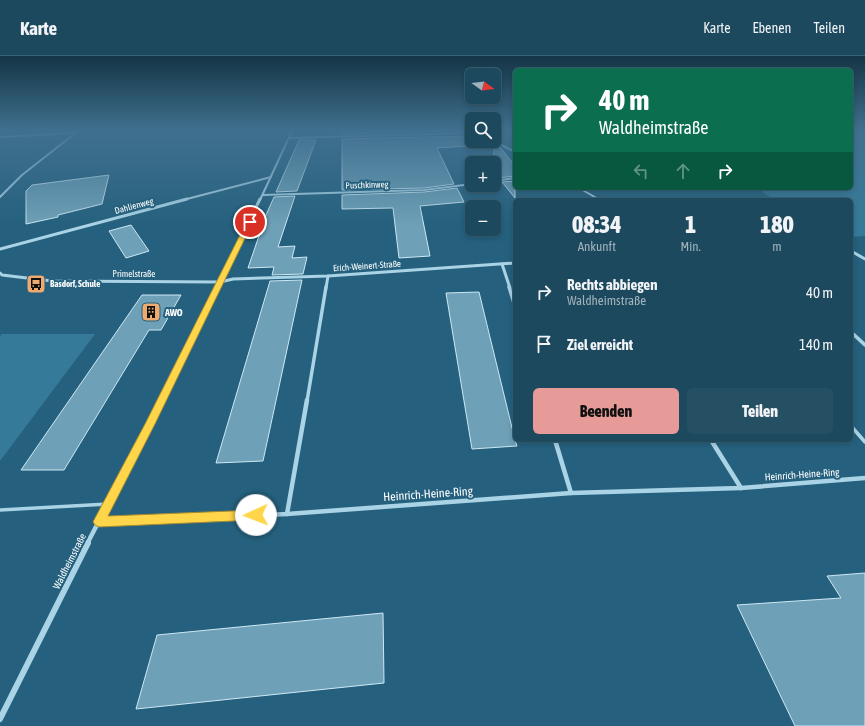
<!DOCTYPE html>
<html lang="de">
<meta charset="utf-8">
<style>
:root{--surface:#1c495e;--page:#255064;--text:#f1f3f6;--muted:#a0b2bc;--line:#3a6173;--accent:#e69b98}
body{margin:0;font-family:"Asap Condensed",sans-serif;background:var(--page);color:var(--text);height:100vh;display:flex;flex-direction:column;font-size:15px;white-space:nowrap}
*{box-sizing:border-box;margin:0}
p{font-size:13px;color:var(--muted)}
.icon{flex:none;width:22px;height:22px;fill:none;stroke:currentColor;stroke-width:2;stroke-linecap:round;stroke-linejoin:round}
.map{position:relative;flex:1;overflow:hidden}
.sheet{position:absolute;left:513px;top:142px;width:340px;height:244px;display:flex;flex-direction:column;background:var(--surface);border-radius:6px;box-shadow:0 2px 6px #0003,0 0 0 1px var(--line)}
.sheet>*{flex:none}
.top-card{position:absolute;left:513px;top:12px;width:340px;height:122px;border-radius:6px;box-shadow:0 2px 6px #0003,0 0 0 1px var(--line);background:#0b6e4f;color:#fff;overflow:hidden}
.needle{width:26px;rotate:105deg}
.buttons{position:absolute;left:465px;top:12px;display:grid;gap:8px}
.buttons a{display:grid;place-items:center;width:36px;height:36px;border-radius:6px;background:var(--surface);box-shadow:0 2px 6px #0003,0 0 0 1px var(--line);font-size:20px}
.pin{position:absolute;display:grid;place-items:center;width:34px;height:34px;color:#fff;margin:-17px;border:2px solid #fff;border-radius:50%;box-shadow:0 1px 4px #0007}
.me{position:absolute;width:44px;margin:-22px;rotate:268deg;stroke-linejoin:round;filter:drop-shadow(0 0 3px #0008)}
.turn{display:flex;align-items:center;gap:14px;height:84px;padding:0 20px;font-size:18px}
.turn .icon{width:52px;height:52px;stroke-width:2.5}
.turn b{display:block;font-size:28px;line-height:34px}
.lanes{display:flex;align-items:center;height:38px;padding:0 20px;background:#0003;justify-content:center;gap:20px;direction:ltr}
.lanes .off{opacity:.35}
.eta{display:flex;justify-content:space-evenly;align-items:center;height:68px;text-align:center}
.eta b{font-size:24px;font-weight:800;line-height:28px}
.button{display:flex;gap:8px;margin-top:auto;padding:8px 20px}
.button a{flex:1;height:46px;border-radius:6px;background:var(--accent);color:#111;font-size:16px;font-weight:800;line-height:46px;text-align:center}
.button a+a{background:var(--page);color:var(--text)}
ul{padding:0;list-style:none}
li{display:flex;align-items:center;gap:12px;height:52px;padding:0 20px}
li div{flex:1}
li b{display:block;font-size:15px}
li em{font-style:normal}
header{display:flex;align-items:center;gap:24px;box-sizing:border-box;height:56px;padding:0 20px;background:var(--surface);border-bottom:1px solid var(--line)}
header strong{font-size:19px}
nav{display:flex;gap:22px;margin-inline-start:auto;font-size:14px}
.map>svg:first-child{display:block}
</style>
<header>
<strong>Karte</strong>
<nav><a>Karte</a><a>Ebenen</a><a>Teilen</a></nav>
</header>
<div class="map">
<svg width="865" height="670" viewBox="0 0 865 670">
<rect width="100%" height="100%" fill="#25617e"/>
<g fill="#357b99">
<path d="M 851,75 L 865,75 L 865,180 L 851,181 L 851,144 L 774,144 L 757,132 L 851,132 Z"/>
<path d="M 2,278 L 95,278 L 0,405 L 0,280 Z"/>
</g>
<g fill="#6ea0b7" stroke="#cde8f4">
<path d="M 342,75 L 452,75 L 342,78 Z"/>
<path d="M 469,80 L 469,90 L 437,92 L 454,128 L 424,132 L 342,134 L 342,83 Z"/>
<path d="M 299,84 L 316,84 L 297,135 L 276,136 Z"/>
<path d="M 494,88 L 499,90 L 515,110 L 515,120 L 498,122 L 494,117 Z"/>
<path d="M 109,119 L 102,148 L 58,159 L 58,161 L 26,168 L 26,135 L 32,129 Z"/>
<path d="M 515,125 L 515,142 L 502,126 Z"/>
<path d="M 457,132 L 464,146 L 420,150 L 430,200 L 399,202 L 393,152 L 342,153 L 342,139 L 424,136 Z"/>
<path d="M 295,140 L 278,191 L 295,190 L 292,202 L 307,201 L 303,218 L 272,219 L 274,211 L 248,212 L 263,168 L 262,168 L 274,141 Z"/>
<path d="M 131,169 L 149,195 L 126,202 L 109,175 Z"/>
<path d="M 302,224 L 263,405 L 216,407 L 270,225 Z"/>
<path d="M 479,236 L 515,384 L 517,390 L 472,393 L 446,237 Z"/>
<path d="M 142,239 L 181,239 L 161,274 L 149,274 L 64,414 L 21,414 Z"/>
<path d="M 865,517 L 865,670 L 795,670 L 737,549 L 841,542 L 827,520 Z"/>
<path d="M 383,557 L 384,627 L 136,653 L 157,579 Z"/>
</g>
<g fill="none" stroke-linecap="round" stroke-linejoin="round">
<g stroke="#aad3e5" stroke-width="3.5">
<path d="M 851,370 L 865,386"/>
<path d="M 0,454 L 108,448"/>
</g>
<g stroke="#aad3e5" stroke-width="2">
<path d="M 0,81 L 75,77"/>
<path d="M 289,82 L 472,77"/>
<path d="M 494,85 L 515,96"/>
<path d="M 494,125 L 515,122"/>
<path d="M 579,132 L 600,144"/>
<path d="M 263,139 L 424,134 L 472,128"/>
<path d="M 0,141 L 22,119 L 78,75"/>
<path d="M 183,144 L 271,121"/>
<path d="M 260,144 L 292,75"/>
</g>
<g stroke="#aad3e5" stroke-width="3">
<path d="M 0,193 L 187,143"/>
<path d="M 851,195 L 865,203"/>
<path d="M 502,208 L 510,232"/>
<path d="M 0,217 L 2,219 L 52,225 L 220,226 L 233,223 L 328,220 L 515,207"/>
<path d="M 217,232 L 260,143"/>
<path d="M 326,232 L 328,220"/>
</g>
<g stroke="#aad3e5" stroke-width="3.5">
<path d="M 509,231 L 515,250"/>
<path d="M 851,276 L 865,289"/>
<path d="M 161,345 L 218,231"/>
<path d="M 307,345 L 326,231"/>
</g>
<g stroke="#aad3e5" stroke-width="4.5">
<path d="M 555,384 L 571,437"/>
<path d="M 711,384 L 741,432"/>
<path d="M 287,458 L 307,344"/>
<path d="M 99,466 L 287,458 L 571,437 L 741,432 L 865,422"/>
<path d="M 87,488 L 162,344"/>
</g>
<path stroke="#aad3e5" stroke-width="6" d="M 0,663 L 88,487"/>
</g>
<linearGradient id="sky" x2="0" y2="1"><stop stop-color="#143545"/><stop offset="0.44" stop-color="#40708f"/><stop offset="1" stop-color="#40708f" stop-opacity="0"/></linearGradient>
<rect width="865" height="169" fill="url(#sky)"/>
<path fill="#ffd54a" stroke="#a68a30" d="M 247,165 L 253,166 L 155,368 L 108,460 L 256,454 L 260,456 L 261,459 L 260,463 L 256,464 L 99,471 L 95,469 L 93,466 L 95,462 L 145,368 Z"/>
<defs>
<symbol id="bus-square" viewBox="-11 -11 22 22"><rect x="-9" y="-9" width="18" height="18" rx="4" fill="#efab6f" stroke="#25617e"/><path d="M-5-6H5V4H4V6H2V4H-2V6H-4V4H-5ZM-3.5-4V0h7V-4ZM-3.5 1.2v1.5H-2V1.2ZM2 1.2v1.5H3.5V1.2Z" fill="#111"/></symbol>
<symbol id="building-square" viewBox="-11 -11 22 22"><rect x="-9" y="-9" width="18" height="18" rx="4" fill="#efab6f" stroke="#25617e"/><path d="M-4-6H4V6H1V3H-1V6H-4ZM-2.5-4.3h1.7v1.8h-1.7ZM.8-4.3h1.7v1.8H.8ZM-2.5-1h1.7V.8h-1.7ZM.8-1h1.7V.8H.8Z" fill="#111"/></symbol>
</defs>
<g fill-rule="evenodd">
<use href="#bus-square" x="25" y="217" width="22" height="22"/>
<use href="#building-square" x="140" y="245" width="22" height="22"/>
</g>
<g text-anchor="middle" stroke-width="4" stroke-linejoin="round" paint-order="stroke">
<g font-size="9" fill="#fff" stroke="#25617e">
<text transform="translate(367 129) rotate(-2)" y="3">Puschkinweg</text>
<text transform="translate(134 150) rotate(-15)" y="3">Dahlienweg</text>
<text transform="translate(367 210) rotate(-4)" y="3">Erich-Weinert-Straße</text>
<text x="134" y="221">Primelstraße</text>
</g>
<g font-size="9" font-weight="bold" fill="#fff" stroke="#25617e" text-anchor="start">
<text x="50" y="231">Basdorf, Schule</text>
</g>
<g font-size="10" font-weight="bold" fill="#fff" stroke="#25617e" text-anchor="start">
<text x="165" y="260">AWO</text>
</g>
<g font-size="10" fill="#fff" stroke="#25617e">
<text transform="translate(802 418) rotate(-4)" y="4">Heinrich-Heine-Ring</text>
<text transform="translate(69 505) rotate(-63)" y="4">Waldheimstraße</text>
</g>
<g font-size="12" fill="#fff" stroke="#25617e">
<text transform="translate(428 438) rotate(-4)" y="4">Heinrich-Heine-Ring</text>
</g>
</g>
</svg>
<div class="buttons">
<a><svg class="needle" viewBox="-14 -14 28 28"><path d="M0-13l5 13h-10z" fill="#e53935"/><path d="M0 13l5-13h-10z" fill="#a0b2bc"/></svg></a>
<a><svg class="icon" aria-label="search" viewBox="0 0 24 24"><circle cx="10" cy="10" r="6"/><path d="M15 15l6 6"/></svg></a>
<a>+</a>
<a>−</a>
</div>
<div class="pin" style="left:250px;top:166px;background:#d93025"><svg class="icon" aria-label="arrive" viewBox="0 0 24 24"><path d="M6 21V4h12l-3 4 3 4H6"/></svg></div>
<svg class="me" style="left:256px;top:459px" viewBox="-20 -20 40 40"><circle r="19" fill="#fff"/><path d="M0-13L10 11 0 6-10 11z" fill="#ffd54a"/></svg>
<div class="top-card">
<div class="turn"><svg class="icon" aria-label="right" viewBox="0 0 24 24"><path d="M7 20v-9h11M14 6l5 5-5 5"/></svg><div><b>40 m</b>Waldheimstraße</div></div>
<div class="lanes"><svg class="icon off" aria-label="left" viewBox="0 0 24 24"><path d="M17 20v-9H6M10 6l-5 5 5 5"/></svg><svg class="icon off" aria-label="ahead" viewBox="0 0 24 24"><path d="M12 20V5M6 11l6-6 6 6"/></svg><svg class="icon" aria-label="right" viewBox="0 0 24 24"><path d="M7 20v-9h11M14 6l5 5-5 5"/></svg></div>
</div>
<section class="sheet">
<div class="eta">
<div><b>08:34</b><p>Ankunft</p></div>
<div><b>1</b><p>Min.</p></div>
<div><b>180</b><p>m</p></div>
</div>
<ul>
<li><svg class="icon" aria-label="right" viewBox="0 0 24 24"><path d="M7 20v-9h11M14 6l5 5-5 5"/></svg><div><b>Rechts abbiegen</b><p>Waldheimstraße</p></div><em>40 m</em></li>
<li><svg class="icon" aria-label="arrive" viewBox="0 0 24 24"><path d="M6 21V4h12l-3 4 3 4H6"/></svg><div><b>Ziel erreicht</b></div><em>140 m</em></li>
</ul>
<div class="button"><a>Beenden</a><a>Teilen</a></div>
</section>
</div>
